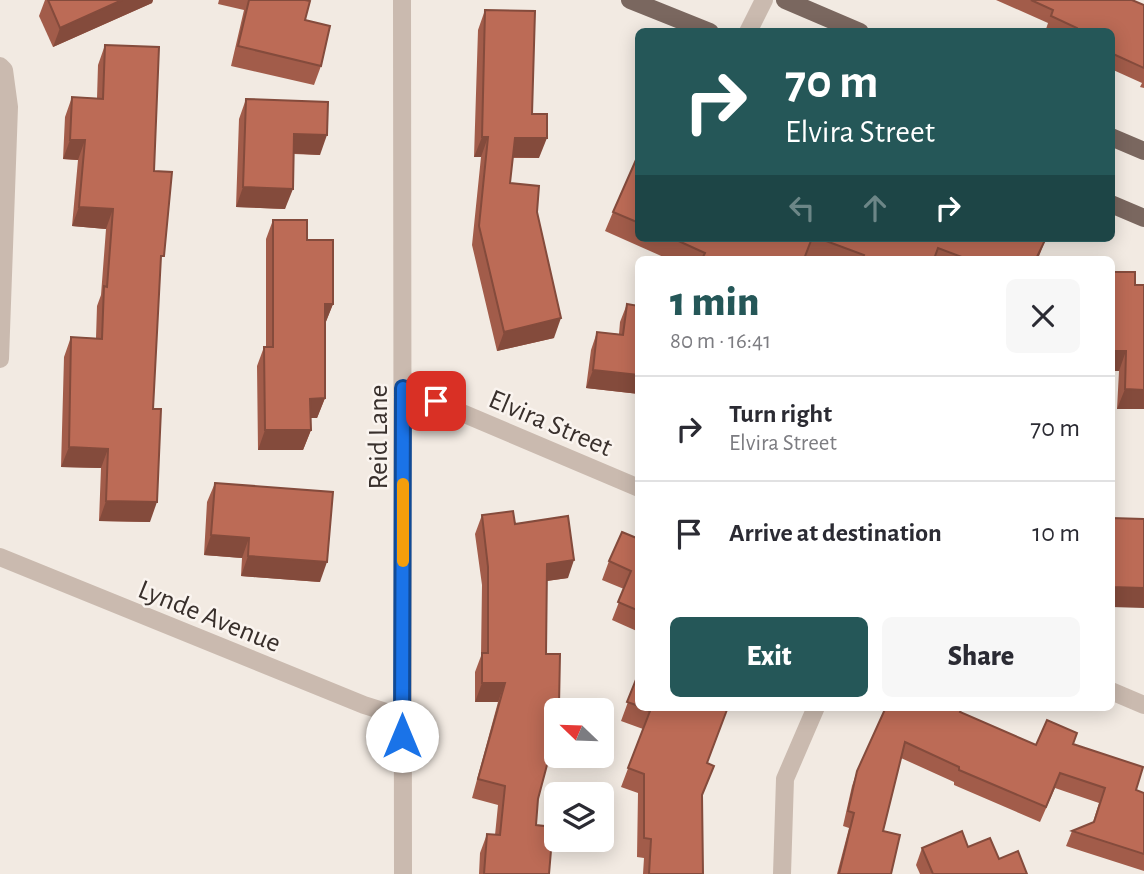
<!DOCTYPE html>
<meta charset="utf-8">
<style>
:root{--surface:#fff;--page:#f7f7f7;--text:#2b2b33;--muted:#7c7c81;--line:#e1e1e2;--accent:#255758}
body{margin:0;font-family:"Alegreya Sans",sans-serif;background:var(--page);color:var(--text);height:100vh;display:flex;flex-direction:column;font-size:26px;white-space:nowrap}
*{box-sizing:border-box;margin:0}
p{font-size:23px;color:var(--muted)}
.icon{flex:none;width:38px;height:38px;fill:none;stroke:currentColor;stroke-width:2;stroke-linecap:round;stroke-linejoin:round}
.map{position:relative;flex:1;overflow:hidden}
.side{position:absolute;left:635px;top:256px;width:480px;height:455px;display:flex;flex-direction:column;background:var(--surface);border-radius:10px;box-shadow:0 4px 18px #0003}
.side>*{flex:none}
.hud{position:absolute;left:635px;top:28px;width:480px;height:214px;border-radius:10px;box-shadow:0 4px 18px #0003;background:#255758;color:#fff;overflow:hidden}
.needle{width:46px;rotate:293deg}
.controls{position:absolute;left:544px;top:698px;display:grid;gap:14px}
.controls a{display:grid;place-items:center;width:70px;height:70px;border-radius:10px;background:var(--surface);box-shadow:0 4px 18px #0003;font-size:35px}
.pin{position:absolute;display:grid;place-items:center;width:60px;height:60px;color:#fff;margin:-30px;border-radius:14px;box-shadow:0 4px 10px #0006}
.me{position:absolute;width:77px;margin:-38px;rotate:0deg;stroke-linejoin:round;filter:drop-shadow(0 0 5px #0008)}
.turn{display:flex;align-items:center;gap:24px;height:147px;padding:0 35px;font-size:32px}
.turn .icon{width:91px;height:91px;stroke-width:2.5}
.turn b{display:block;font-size:49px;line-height:60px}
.lanes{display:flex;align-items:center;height:66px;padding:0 35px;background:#0003;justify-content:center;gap:35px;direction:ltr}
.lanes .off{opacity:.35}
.round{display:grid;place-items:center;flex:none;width:74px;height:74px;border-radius:10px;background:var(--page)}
.overview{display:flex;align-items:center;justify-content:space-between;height:119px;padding:0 35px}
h1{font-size:42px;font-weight:800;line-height:52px;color:var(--accent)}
.action{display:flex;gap:14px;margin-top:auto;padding:14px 35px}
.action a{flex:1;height:80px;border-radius:10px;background:var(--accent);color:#fff;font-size:28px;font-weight:800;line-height:80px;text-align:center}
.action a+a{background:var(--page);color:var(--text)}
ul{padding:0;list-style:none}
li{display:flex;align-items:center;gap:21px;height:105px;padding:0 35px;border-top:2px solid var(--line)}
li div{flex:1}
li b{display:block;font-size:26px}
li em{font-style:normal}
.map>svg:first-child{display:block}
</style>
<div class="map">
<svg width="1144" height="874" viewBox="0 0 1144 874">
<rect width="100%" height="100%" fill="#f2eae2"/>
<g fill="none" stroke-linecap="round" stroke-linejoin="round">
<g stroke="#cabaaf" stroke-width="18">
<path d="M 402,0 L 403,874"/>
<path d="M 748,32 L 764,0"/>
<path d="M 0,66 L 4,70 L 9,107 L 0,359"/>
<path d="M 403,388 L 639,488"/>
<path d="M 0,557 L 364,705 L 402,717"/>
<path d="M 1111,691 L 1144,705"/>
<path d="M 782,874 L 785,779 L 816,707"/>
</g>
<g stroke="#7a675f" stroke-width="18">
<path d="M 630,0 L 710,32"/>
<path d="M 785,0 L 860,32"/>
<path d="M 1111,137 L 1144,151"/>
<path d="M 1111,204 L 1144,218"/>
</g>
</g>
<g fill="#a25c4a">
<path d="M 45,0 L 153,0 L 152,3 L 53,47 L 39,16 Z"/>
<path d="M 219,0 L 305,0 L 305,20 L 321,66 L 314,85 L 231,66 L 244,10 L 218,4 Z"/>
<path d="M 996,0 L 1132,0 L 1144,5 L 1144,88 L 1140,87 L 1142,83 L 1111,69 L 1111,32 L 1051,32 L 1046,29 L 1048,23 Z"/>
<path d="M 485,10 L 532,114 L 539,158 L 513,158 L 510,183 L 537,212 L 554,338 L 497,351 L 472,245 L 481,157 L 474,157 L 478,30 Z"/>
<path d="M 105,45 L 154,171 L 160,266 L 153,409 L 150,522 L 99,521 L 101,468 L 61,467 L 64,357 L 71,337 L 96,338 L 97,306 L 101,295 L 106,229 L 72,226 L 78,160 L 63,159 L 65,117 L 72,97 L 97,98 L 98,65 Z"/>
<path d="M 246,99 L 320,155 L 294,154 L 285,209 L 236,207 L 239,119 Z"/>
<path d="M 639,153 L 639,238 L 1046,238 L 1038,259 L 814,259 L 806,256 L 805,259 L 668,259 L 605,231 L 613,212 Z"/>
<path d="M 273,220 L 307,240 L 333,304 L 325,324 L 325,398 L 317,418 L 310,418 L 311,430 L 303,450 L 258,450 L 257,366 L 264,347 L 266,347 L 266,239 Z"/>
<path d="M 1111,272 L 1135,285 L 1144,409 L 1117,409 L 1119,371 L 1111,371 Z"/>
<path d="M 627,304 L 639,306 L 639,394 L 586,388 L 591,350 L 597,332 L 619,334 L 620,322 Z"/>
<path d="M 215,483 L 320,582 L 241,576 L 242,558 L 204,555 L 207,502 Z"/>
<path d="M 482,515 L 515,524 L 568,578 L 546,581 L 536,825 L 549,874 L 479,874 L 480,853 L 487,834 L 495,835 L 498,805 L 472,798 L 498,702 L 475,702 L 475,672 L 481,656 L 482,585 L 475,534 Z"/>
<path d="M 639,539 L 639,632 L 612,620 L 624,589 L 602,580 L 609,561 Z"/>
<path d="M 639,672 L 728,707 L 707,763 L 702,796 L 703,874 L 643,874 L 644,858 L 637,857 L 638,793 L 621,787 L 643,729 L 621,721 Z"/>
<path d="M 886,707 L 961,713 L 1036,745 L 1077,733 L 1073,744 L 1136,790 L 1144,793 L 1144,871 L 1066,846 L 1072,831 L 1093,822 L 1099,803 L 1055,788 L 1040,822 L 954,785 L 954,782 L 901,758 L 883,831 L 891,874 L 837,874 L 849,828 L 843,826 L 852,786 L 857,771 Z"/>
<path d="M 968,847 L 999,859 L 1027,874 L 920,874 L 916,865 L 922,848 Z"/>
</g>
<g fill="#844b3c">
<path d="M 122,0 L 153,0 L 152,3 L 53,47 L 60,28 Z"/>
<path d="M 294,134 L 327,135 L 320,155 L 287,153 Z"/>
<path d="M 482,137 L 488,137 L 481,157 L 474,157 Z"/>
<path d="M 515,138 L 547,138 L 539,158 L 508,157 Z"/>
<path d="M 70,140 L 85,140 L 78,160 L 63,159 Z"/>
<path d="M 243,187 L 293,189 L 285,209 L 236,207 Z"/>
<path d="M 79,207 L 113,209 L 106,229 L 72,226 Z"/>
<path d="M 325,304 L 333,304 L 325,324 L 317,324 Z"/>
<path d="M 561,318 L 554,338 L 497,351 L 504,332 Z"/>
<path d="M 1111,351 L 1126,351 L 1119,371 L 1111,371 Z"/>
<path d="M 593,370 L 639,375 L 639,394 L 586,388 Z"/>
<path d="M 1125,389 L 1144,390 L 1144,409 L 1117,409 Z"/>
<path d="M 325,398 L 317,418 L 303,418 L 310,399 Z"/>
<path d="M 265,430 L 311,430 L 303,450 L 258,450 Z"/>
<path d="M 69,447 L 108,449 L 101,468 L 61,467 Z"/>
<path d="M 106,501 L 157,502 L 150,522 L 99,521 Z"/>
<path d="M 211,535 L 249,538 L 242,558 L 204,555 Z"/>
<path d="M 248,556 L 327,562 L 320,582 L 241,576 Z"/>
<path d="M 574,560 L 568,578 L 540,582 L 547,564 Z"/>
<path d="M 1111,587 L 1144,588 L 1144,608 L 1111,607 Z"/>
<path d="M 482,683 L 505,683 L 498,702 L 475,702 Z"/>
</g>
<g fill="#bc6b56" stroke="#844b3c" stroke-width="2">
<path d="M 48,0 L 122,0 L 60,28 Z"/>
<path d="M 249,0 L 305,0 L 310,1 L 305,20 L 330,26 L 321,66 L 238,46 Z"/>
<path d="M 1031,0 L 1132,0 L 1144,5 L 1144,68 L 1111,53 L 1111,32 L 1076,32 L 1077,28 L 1051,16 L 1053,10 Z"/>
<path d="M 485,10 L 535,11 L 532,114 L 547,114 L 547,138 L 515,138 L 510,183 L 539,186 L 537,212 L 561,318 L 504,332 L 479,226 L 488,137 L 482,137 Z"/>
<path d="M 105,45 L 159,47 L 154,171 L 172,172 L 164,256 L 161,256 L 153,409 L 161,409 L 157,502 L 106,501 L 108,449 L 69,447 L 71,337 L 102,339 L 104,286 L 107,287 L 113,209 L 79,207 L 85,140 L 70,140 L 72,97 L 103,99 Z"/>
<path d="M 246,99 L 328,102 L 327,135 L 294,134 L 293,189 L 243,187 Z"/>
<path d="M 639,153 L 639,223 L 613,212 Z"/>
<path d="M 273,220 L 307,220 L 307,240 L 333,240 L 333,304 L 325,304 L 325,398 L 310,399 L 311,430 L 265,430 L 264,347 L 273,347 Z"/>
<path d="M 672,238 L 812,238 L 804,259 L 702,259 L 705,253 Z"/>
<path d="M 818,238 L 1046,238 L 1036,259 L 967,259 L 938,248 L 934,259 L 862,259 L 864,255 Z"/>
<path d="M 1111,272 L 1135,272 L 1135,285 L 1144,285 L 1144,390 L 1125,389 L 1126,351 L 1111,351 Z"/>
<path d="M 627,304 L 639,306 L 639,375 L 593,370 L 597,332 L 623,335 Z"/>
<path d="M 215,483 L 333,492 L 327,562 L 248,556 L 249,538 L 211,535 Z"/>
<path d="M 513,511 L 515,524 L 568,516 L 574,560 L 547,564 L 546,654 L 560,654 L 559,706 L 563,707 L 562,710 L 556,710 L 556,731 L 538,799 L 536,825 L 553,827 L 549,874 L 484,874 L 487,834 L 500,835 L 505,786 L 478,779 L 505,683 L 482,683 L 482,653 L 488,653 L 488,567 L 482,515 Z"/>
<path d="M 1111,518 L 1144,519 L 1144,588 L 1111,587 Z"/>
<path d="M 622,532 L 639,539 L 639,611 L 618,602 L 631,571 L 609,561 Z"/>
<path d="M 639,672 L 639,706 L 627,702 Z"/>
<path d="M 640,707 L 728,707 L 707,763 L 714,766 L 702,795 L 703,874 L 649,874 L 651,839 L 644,838 L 644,774 L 628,768 L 650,711 Z"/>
<path d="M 886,707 L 962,707 L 960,712 L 1036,745 L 1047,720 L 1077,733 L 1073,744 L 1143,767 L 1136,790 L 1144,793 L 1144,854 L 1072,831 L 1094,822 L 1105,788 L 1060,773 L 1046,807 L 959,770 L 959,767 L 905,742 L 883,831 L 900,835 L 891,874 L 839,874 L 854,813 L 848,811 L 857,771 Z"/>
<path d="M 962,831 L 968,847 L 990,838 L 999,859 L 1018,851 L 1027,874 L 933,874 L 922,848 Z"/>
</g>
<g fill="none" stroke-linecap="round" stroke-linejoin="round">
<defs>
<path id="route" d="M 402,736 L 403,388 L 436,401"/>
</defs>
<use href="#route" stroke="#114b97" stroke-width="18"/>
<use href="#route" stroke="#1a73e8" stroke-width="12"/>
<path stroke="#f59e0b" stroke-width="12" d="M 403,561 L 403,484"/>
</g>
<g text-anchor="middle" stroke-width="5" stroke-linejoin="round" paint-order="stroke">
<g font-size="28" fill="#39302c" stroke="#faf4ef">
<text transform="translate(551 422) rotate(23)" y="10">Elvira Street</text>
<text transform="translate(377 437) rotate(-90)" y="10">Reid Lane</text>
<text transform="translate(210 615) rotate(22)" y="10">Lynde Avenue</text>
</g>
</g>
</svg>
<div class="controls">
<a><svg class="needle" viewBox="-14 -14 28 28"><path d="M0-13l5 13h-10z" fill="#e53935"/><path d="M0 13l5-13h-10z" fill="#7c7c81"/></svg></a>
<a><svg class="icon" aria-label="layers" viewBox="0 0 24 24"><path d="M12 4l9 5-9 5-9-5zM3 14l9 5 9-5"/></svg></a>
</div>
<div class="pin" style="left:436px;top:401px;background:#d93025"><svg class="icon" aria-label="arrive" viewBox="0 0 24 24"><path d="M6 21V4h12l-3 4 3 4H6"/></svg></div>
<svg class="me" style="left:402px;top:736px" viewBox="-20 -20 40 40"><circle r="19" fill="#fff"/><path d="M0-13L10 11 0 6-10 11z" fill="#1a73e8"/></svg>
<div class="hud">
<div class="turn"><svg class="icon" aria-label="right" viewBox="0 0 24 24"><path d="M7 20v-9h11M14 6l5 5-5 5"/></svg><div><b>70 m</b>Elvira Street</div></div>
<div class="lanes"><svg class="icon off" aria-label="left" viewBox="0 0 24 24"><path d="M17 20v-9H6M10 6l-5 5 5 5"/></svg><svg class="icon off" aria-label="ahead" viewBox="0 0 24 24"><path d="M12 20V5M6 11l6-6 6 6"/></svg><svg class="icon" aria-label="right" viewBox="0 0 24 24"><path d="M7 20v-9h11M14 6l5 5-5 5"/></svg></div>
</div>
<section class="side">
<div class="overview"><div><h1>1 min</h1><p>80 m · 16:41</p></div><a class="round"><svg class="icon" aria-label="close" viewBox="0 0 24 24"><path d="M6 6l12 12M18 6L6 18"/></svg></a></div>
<ul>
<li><svg class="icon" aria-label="right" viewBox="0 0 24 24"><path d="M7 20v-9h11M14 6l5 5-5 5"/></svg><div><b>Turn right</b><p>Elvira Street</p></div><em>70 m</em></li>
<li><svg class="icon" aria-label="arrive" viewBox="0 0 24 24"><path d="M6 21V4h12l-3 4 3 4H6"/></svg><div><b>Arrive at destination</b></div><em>10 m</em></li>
</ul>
<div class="action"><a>Exit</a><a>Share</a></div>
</section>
</div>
